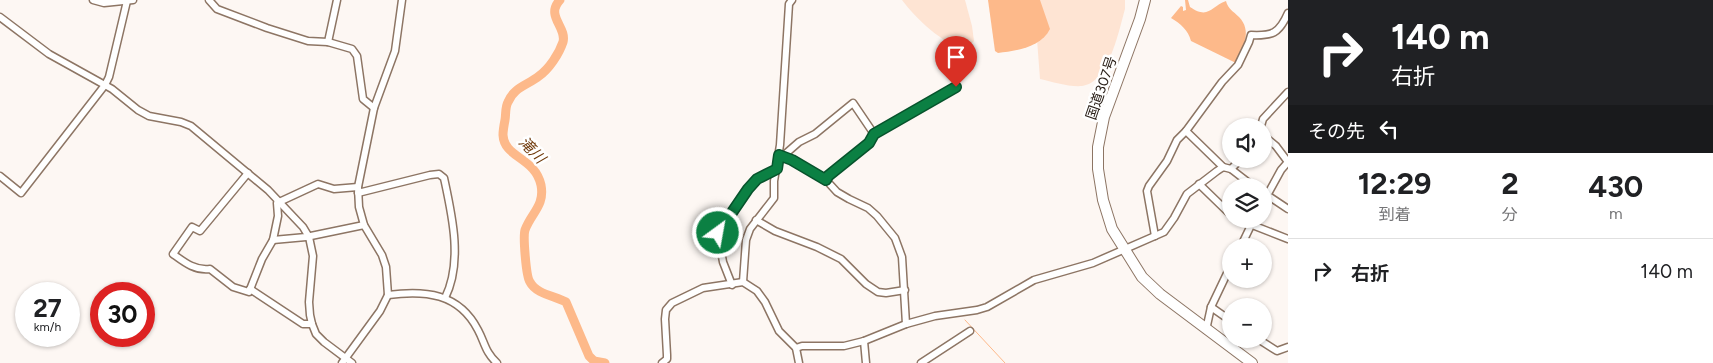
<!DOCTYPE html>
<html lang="ja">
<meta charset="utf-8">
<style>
:root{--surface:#fff;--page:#f6f6f6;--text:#202124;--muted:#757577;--line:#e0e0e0}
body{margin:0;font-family:Figtree,"Noto Sans JP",sans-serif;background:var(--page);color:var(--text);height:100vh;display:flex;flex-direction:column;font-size:19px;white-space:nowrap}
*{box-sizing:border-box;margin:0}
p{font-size:16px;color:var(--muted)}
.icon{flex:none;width:28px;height:28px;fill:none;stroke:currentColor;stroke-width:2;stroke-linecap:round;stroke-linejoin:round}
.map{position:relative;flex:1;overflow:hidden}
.sheet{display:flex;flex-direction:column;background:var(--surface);width:425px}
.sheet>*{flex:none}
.top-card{background:#202124;color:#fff;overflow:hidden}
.buttons{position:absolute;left:1222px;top:118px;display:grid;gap:10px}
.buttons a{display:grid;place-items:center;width:50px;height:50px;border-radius:50%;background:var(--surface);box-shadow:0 1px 4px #0004;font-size:25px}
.speed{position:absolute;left:15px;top:282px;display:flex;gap:10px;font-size:25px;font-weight:700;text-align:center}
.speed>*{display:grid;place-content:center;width:65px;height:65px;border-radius:50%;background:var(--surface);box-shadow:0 1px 4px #0004;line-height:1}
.speed small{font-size:12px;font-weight:400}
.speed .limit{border:8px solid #d22;background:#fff;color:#111}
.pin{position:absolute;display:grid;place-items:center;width:42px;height:42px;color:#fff;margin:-51px -21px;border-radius:50% 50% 50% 0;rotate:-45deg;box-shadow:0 0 5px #0007}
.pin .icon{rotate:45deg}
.me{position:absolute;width:55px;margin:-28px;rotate:32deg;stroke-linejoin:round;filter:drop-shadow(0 0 4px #0008)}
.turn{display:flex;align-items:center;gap:18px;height:105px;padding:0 20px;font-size:22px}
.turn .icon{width:65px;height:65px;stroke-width:2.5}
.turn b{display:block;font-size:35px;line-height:42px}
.then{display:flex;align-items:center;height:48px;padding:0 20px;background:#0003;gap:10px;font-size:19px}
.eta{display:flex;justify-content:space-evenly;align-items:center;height:85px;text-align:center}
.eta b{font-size:30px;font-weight:700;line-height:35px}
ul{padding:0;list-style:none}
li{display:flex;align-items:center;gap:15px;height:65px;padding:0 20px;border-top:1px solid var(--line)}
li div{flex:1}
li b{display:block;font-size:19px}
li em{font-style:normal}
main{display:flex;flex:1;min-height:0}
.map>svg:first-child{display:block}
</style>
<main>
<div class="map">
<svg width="1288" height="363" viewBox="0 0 1288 363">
<rect width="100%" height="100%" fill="#fdf7f3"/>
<g fill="#fee4d3">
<path d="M 902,0 L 965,0 L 972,26 L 974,41 L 965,50 C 942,43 916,19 902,0 Z"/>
<path d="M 1034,0 L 1125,0 L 1125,9 C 1119,30 1109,83 1082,86 C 1068,87 1053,82 1040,79 Z"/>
</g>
<g fill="#fdb98a">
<path d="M 988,0 L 1040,0 L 1050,29 C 1041,47 1017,51 998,53 L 995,51 Z"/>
<path d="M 1185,0 L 1188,0 L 1190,7 C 1209,20 1211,6 1226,1 C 1228,9 1233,11 1239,17 C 1252,30 1244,49 1236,63 L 1191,41 C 1188,30 1181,24 1171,18 L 1181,6 L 1183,7 L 1183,11 L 1186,10 Z"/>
</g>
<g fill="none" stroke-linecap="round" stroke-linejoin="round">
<path stroke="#fdb98a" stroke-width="1" d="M 965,320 L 1005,363"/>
<path stroke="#fdb98a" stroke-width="9" d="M 560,0 C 545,16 567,27 563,42 C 559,54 549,69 539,76 C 528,85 514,87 508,102 C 505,107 506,115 505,120 C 504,125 503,131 503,135 C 504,158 535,157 541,185 C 545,206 531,213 525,230 C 523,236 526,277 530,282 C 536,294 555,296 566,302 L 589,356 L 594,361 L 605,363"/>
<defs>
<g id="minor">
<path d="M 93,0 L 104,3 L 133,0"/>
<path d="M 209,0 L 217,9 L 267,28 L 308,41 L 328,42 L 352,49 L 357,56 L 363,99 L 374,108"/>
<path d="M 0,17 L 49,54 L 112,89 L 138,110 L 149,116 L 181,122 L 191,126 L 268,190 L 303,227 L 309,237 L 313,256 L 309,302 L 310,315 L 312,324 L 316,334 L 324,342 L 352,363"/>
<path d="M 328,42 L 337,0"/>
<path d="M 1261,126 L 1263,119 L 1288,92"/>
<path d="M 1186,131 L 1223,167"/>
<path d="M 1264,136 L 1276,146 L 1288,162"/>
<path d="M 779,155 L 792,160 L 826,180 L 837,192 L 849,199 L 868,208 L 877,216 L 895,238 L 902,257 L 906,324"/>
<path d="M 783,156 L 799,142 L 815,134 L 853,103 L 874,134"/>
<path d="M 1231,169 L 1241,159"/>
<path d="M 248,173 L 200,231 L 192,227 L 173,254 C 184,262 195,271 210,269 L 233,287 L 249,292 L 262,259 L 273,240 L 278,216 L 277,203 L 318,184 L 334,189 L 358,187"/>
<path d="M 0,176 L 21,193 L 105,85 L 109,77 L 127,1"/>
<path d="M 826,180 L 828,176 L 869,143 L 874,134 L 956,87"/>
<path d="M 1199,184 L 1231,215"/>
<path d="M 358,193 L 430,175 L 439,174 L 444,178 C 452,215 463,262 445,298"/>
<path d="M 1264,193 L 1288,209"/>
<path d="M 1264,201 L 1281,170 L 1288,162"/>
<path d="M 1237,219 L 1288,239"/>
<path d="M 756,220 L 775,231 L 817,247 L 841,259 L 866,284 L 878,292 L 886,293 L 905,290"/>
<path d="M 1155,236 L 1147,191 L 1149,186 L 1167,161 L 1177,140 L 1186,131 L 1222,82 L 1238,65 L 1249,42 L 1251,35 C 1272,36 1279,34 1288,13"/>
<path d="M 273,240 L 306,237 L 364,225"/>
<path d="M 1241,246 L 1254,219"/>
<path d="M 743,282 L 746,240 L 750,229 L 774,198 L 774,181 L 780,145 L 789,4 L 792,0"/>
<path d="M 732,285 L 723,262 L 718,233 L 748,189 L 757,179 L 777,169"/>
<path d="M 250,289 L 303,324 L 312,324"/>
<path d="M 388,295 C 425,290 459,293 478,330 C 485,343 485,352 497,363"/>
<path d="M 1211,307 L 1231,321"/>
<path d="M 1206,330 L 1211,307 L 1231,265"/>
<path d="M 1258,339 L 1277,351 L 1288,347"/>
<path d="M 864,341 L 866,363"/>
<path d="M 796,348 L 802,346 L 844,346 L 864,341 L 906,324 L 935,316 L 977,310 L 987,307 L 1034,280 L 1093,263 L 1164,232 L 1174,218 L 1187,194 L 1217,171 L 1223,167 L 1231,169 L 1253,186"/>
<path d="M 342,363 L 380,311 L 388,295 L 386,267 L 382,255 L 364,225 L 359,207 L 358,187 L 374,108 L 395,51 L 402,0"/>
<path d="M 662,363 L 667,359 L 667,355 L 665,319 L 666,310 L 672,303 L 703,288 L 743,282 L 757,291 L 765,302 L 779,331 L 796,348 L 799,363"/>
<path d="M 921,363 L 970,331"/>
</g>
<path id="highway" d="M 1145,0 L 1140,19 L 1104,117 L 1098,147 L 1098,169 L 1103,200 L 1112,229 L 1142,277 L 1160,294 L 1252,363"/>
</defs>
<use href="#minor" stroke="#8d7564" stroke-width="9"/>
<use href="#highway" stroke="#8d7564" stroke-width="12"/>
<use href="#minor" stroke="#fff" stroke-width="6"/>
<use href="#highway" stroke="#fff" stroke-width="10"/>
</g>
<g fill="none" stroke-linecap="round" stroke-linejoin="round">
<defs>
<path id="route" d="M 718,233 L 748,189 L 757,179 L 777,169 L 779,155 L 792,160 L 826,180 L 828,176 L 869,143 L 874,134 L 956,87"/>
</defs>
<use href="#route" stroke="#07532c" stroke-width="12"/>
<use href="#route" stroke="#0b8043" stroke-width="9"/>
</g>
<g text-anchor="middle" stroke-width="5" stroke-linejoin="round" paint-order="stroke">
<g font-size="14" fill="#2c221b" stroke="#fff">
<text transform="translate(1101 88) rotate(-71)" y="5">国道307号</text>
</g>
<g font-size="15" font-style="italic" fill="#703a0b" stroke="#fff">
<text transform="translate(532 150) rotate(46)" y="5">滝川</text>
</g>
</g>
</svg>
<div class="buttons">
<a><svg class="icon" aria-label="sound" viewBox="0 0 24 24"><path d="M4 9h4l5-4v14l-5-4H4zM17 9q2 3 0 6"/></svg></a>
<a><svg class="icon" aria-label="layers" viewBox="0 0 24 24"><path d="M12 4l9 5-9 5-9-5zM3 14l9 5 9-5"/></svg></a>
<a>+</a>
<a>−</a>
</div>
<div class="speed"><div>27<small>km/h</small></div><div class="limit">30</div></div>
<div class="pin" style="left:956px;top:87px;background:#d93025"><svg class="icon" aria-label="arrive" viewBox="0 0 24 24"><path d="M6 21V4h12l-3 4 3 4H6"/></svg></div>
<svg class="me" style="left:718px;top:233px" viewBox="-20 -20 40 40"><circle r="17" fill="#0b8043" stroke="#fff" stroke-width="3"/><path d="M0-11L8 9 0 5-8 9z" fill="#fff"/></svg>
</div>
<section class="sheet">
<div class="top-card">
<div class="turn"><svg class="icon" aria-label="right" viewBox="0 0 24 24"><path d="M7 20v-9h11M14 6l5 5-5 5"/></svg><div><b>140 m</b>右折</div></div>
<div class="then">その先<svg class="icon" aria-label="left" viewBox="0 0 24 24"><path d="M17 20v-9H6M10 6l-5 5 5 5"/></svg></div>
</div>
<div class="eta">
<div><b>12:29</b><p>到着</p></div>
<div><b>2</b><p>分</p></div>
<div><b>430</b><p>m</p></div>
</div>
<ul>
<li><svg class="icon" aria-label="right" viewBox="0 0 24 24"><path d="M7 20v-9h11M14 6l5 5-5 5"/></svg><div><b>右折</b></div><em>140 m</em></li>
</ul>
</section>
</main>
